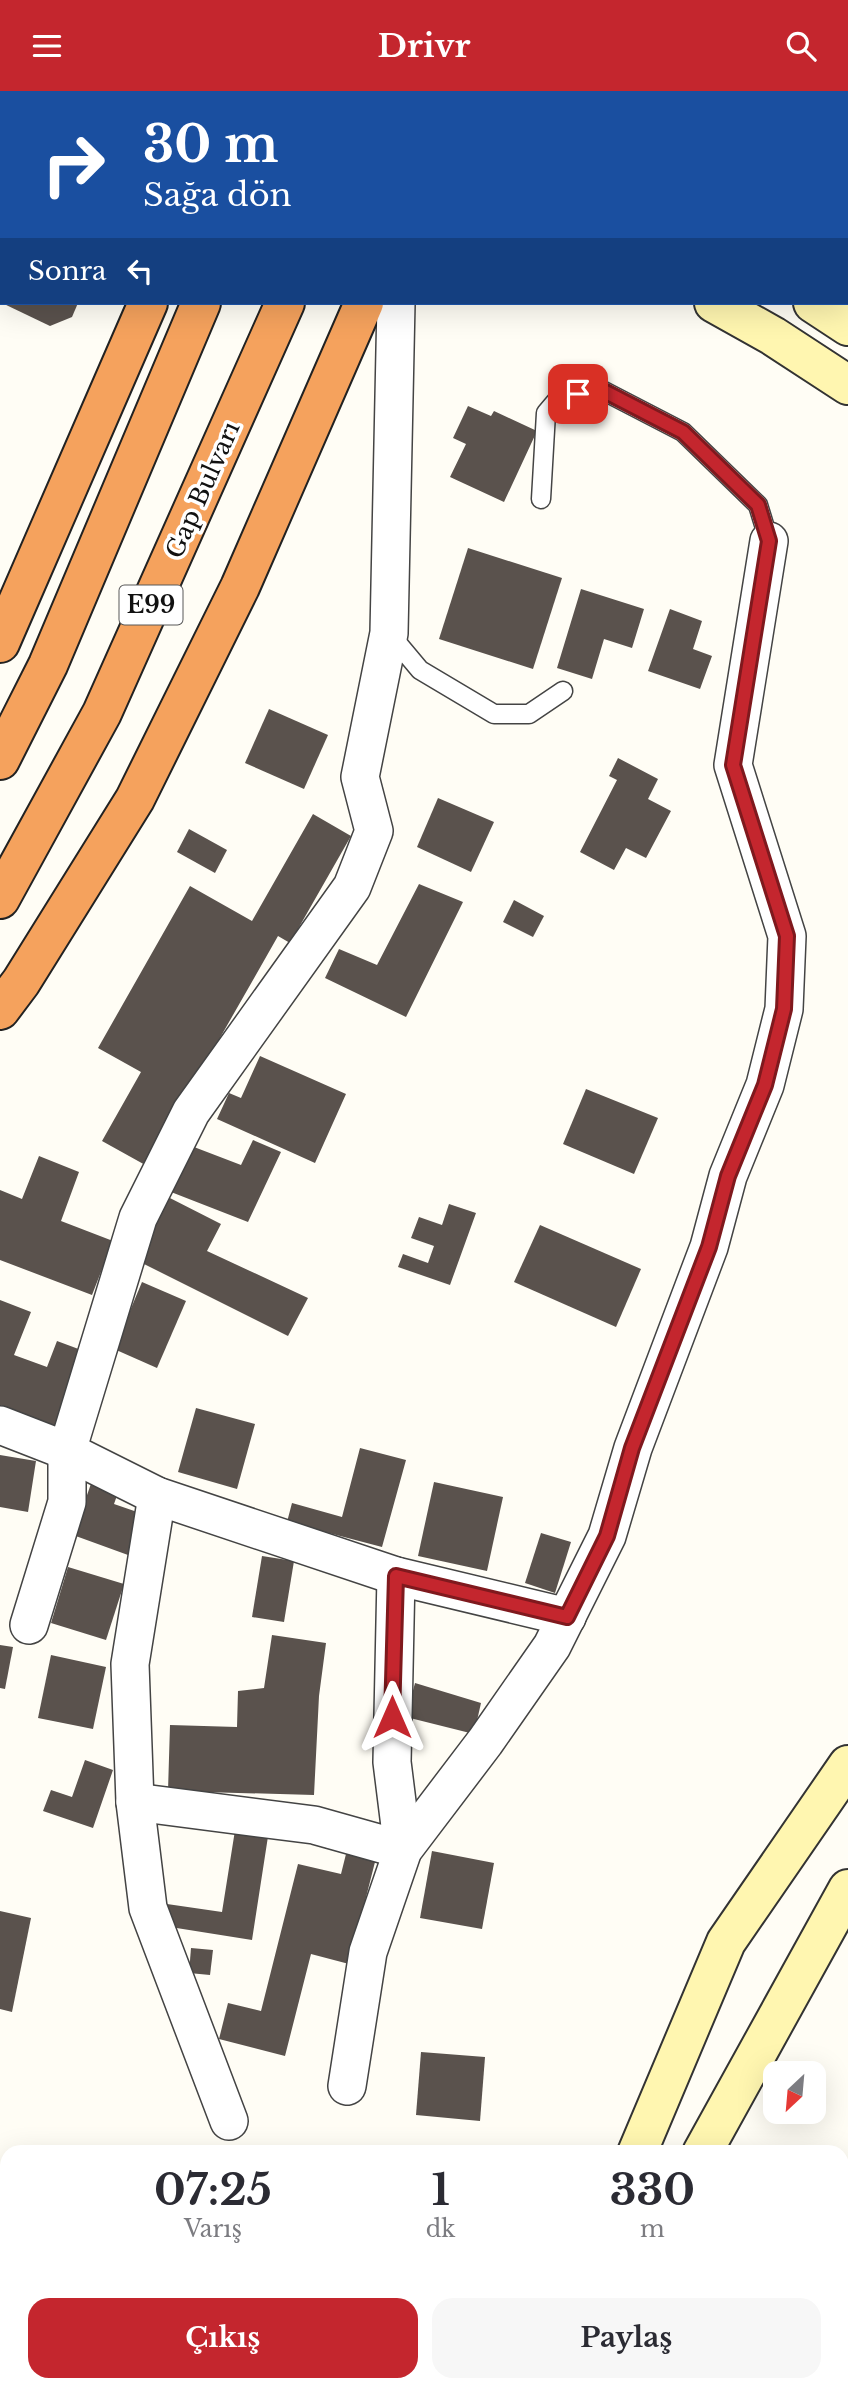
<!DOCTYPE html>
<html lang="tr">
<meta charset="utf-8">
<style>
:root{--surface:#fff;--page:#f7f7f7;--text:#2b2b33;--muted:#7c7c81;--accent:#c4262e}
body{margin:0;font-family:"Libre Baskerville",serif;background:var(--page);color:var(--text);height:100vh;display:flex;flex-direction:column;font-size:26px;white-space:nowrap}
*{box-sizing:border-box;margin:0}
p{font-size:23px;color:var(--muted)}
.icon{flex:none;width:38px;height:38px;fill:none;stroke:currentColor;stroke-width:2;stroke-linecap:round;stroke-linejoin:round}
.map{position:relative;flex:1;overflow:hidden}
.drawer{position:absolute;left:0px;top:2054px;width:849px;height:247px;display:flex;flex-direction:column;background:var(--surface);border-radius:21px 21px 0 0;box-shadow:0 7px 28px #0002}
.drawer>*{flex:none}
.top-card{position:absolute;left:0px;top:0px;width:849px;height:214px;box-shadow:0 7px 28px #0002;background:#1a4fa0;color:#fff;overflow:hidden}
.needle{width:46px;rotate:206deg}
.buttons{position:absolute;left:763px;top:1970px;display:grid;gap:14px}
.buttons a{display:grid;place-items:center;width:63px;height:63px;border-radius:14px;background:var(--surface);box-shadow:0 7px 28px #0002;font-size:35px}
.pin{position:absolute;display:grid;place-items:center;width:60px;height:60px;color:#fff;margin:-30px;border-radius:14px;box-shadow:0 4px 10px #0006}
.me{position:absolute;width:77px;margin:-38px;rotate:0deg;stroke-linejoin:round;filter:drop-shadow(0 0 5px #0008)}
.turn{display:flex;align-items:center;gap:24px;height:147px;padding:0 28px;font-size:32px}
.turn .icon{width:91px;height:91px;stroke-width:2.5}
.turn b{display:block;font-size:49px;line-height:60px}
.then{display:flex;align-items:center;height:66px;padding:0 28px;background:#0003;gap:14px;font-size:26px}
.eta{display:flex;justify-content:space-evenly;align-items:center;height:119px;text-align:center}
.eta b{font-size:42px;font-weight:700;line-height:49px}
.cta{display:flex;gap:14px;margin-top:auto;padding:14px 28px}
.cta a{flex:1;height:80px;border-radius:21px;background:var(--accent);color:#fff;font-size:28px;font-weight:700;line-height:80px;text-align:center}
.cta a+a{background:var(--page);color:var(--text)}
header{display:flex;justify-content:space-between;align-items:center;height:91px;padding:0 28px;background:var(--accent);color:#fff;font-size:32px;font-weight:700}
.map>svg:first-child{display:block}
</style>
<header><svg class="icon" aria-label="menu" viewBox="0 0 24 24"><path d="M4 6h16M4 12h16M4 18h16"/></svg>Drivr<svg class="icon" aria-label="search" viewBox="0 0 24 24"><circle cx="10" cy="10" r="6"/><path d="M15 15l6 6"/></svg></header>
<div class="map">
<svg width="848" height="2300" viewBox="0 0 848 2300">
<rect width="100%" height="100%" fill="#fffdf5"/>
<g fill="#5a524d">
<path d="M 2,212 L 78,212 L 72,226 L 50,235 Z"/>
<path d="M 468,315 L 491,325 L 494,320 L 537,340 L 504,411 L 450,386 L 466,353 L 453,347 Z"/>
<path d="M 468,457 L 562,487 L 533,578 L 439,548 Z"/>
<path d="M 581,498 L 644,518 L 632,557 L 604,548 L 592,588 L 557,577 Z"/>
<path d="M 670,518 L 702,530 L 693,558 L 712,565 L 700,598 L 648,580 Z"/>
<path d="M 269,618 L 328,644 L 304,698 L 245,672 Z"/>
<path d="M 618,667 L 658,688 L 648,708 L 671,720 L 646,767 L 626,757 L 614,779 L 580,761 L 617,689 L 609,685 Z"/>
<path d="M 438,707 L 494,731 L 471,781 L 417,756 Z"/>
<path d="M 313,723 L 351,745 L 290,852 L 278,845 L 147,1075 L 102,1050 L 141,981 L 98,957 L 190,795 L 252,830 Z"/>
<path d="M 189,738 L 227,759 L 215,782 L 177,761 Z"/>
<path d="M 419,793 L 463,811 L 406,926 L 325,887 L 339,858 L 377,874 Z"/>
<path d="M 514,809 L 544,825 L 533,846 L 503,831 Z"/>
<path d="M 260,965 L 346,1003 L 315,1072 L 217,1028 L 229,1002 L 241,1007 Z"/>
<path d="M 586,998 L 658,1027 L 634,1083 L 563,1053 Z"/>
<path d="M 253,1049 L 281,1061 L 248,1131 L 171,1101 L 194,1056 L 241,1074 Z"/>
<path d="M 39,1065 L 79,1081 L 61,1130 L 113,1150 L 92,1204 L 0,1169 L 0,1099 L 22,1108 Z"/>
<path d="M 164,1104 L 221,1133 L 207,1160 L 308,1207 L 288,1245 L 132,1167 Z"/>
<path d="M 449,1113 L 476,1122 L 450,1194 L 398,1176 L 403,1163 L 428,1172 L 434,1155 L 411,1147 L 419,1126 L 442,1134 Z"/>
<path d="M 540,1134 L 641,1178 L 616,1236 L 514,1191 Z"/>
<path d="M 142,1191 L 186,1210 L 157,1277 L 114,1258 Z"/>
<path d="M 0,1209 L 31,1221 L 14,1264 L 47,1276 L 57,1250 L 92,1263 L 63,1338 L 0,1314 Z"/>
<path d="M 196,1317 L 255,1333 L 237,1398 L 178,1381 Z"/>
<path d="M 360,1357 L 406,1369 L 382,1456 L 287,1431 L 292,1412 L 342,1426 Z"/>
<path d="M 0,1364 L 36,1370 L 28,1421 L 0,1416 Z"/>
<path d="M 93,1387 L 120,1396 L 114,1413 L 143,1423 L 128,1464 L 73,1444 Z"/>
<path d="M 434,1391 L 503,1406 L 487,1480 L 418,1465 Z"/>
<path d="M 541,1442 L 571,1451 L 555,1502 L 525,1492 Z"/>
<path d="M 262,1465 L 294,1470 L 284,1531 L 252,1526 Z"/>
<path d="M 68,1476 L 124,1493 L 106,1549 L 51,1532 Z"/>
<path d="M 272,1544 L 326,1552 L 319,1605 L 314,1704 L 168,1700 L 170,1634 L 237,1636 L 238,1600 L 264,1597 Z"/>
<path d="M 0,1554 L 13,1556 L 5,1598 L 0,1597 Z"/>
<path d="M 51,1564 L 106,1576 L 93,1638 L 38,1627 Z"/>
<path d="M 415,1592 L 481,1612 L 474,1643 L 406,1626 Z"/>
<path d="M 85,1669 L 113,1679 L 93,1737 L 43,1720 L 51,1699 L 72,1706 Z"/>
<path d="M 236,1733 L 269,1739 L 252,1849 L 164,1835 L 167,1813 L 222,1821 Z"/>
<path d="M 432,1760 L 494,1772 L 482,1838 L 420,1827 Z"/>
<path d="M 346,1763 L 375,1771 L 349,1873 L 311,1863 L 285,1965 L 219,1948 L 228,1912 L 261,1920 L 298,1773 L 341,1783 Z"/>
<path d="M 0,1820 L 31,1827 L 12,1921 L 0,1918 Z"/>
<path d="M 191,1857 L 213,1859 L 210,1884 L 189,1882 Z"/>
<path d="M 421,1961 L 485,1966 L 480,2030 L 416,2024 Z"/>
</g>
<g fill="none" stroke-linecap="round" stroke-linejoin="round">
<g stroke="#dbdad3" stroke-width="38" stroke-dasharray="38 19" stroke-linecap="butt">
<path d="M 290,2 L 291,0"/>
<path d="M 375,2 L 376,0"/>
</g>
<defs>
<g id="lane">
<path d="M 541,408 L 546,322 L 557,309 L 598,297 L 683,341 L 758,414 L 769,450"/>
<path d="M 389,542 L 420,579 L 494,623 L 529,623 L 563,600"/>
</g>
<g id="street">
<path d="M 0,1334 L 67,1360 L 157,1405 L 396,1485 L 567,1526"/>
<path d="M 157,1405 L 130,1573 L 135,1711 L 148,1817 L 229,2030"/>
<path d="M 29,1534 L 67,1411 L 67,1360 L 138,1127 L 191,1021 L 352,796 L 374,740 L 360,686 L 389,542 L 396,212"/>
<path d="M 135,1711 L 314,1734 L 403,1759 L 392,1671 L 396,1485"/>
<path d="M 347,1995 L 368,1861 L 403,1759 L 485,1651 L 552,1555 L 607,1445 L 633,1357 L 709,1156 L 728,1085 L 765,994 L 784,918 L 787,845 L 733,674 L 769,450"/>
</g>
<g id="secondary">
<path d="M 157,0 L 163,2"/>
<path d="M 346,0 L 351,2"/>
<path d="M 486,0 L 491,2"/>
<path d="M 668,0 L 672,2"/>
<path d="M 847,88 L 848,89"/>
<path d="M 847,174 L 848,175"/>
<path d="M 714,212 L 773,245 L 848,294"/>
<path d="M 813,212 L 848,235"/>
<path d="M 637,2062 L 726,1851 L 848,1674"/>
<path d="M 702,2062 L 848,1798"/>
<path d="M 549,2300 L 550,2294"/>
<path d="M 622,2300 L 624,2294"/>
</g>
<g id="highway">
<path d="M 233,2 L 233,0"/>
<path d="M 460,2 L 461,0"/>
<path d="M 0,552 L 148,212"/>
<path d="M 0,669 L 48,574 L 201,212"/>
<path d="M 0,808 L 102,622 L 285,212"/>
<path d="M 0,919 L 21,891 L 135,708 L 240,496 L 364,212"/>
</g>
</defs>
<use href="#lane" stroke="#444" stroke-width="21"/>
<use href="#street" stroke="#444" stroke-width="40"/>
<use href="#secondary" stroke="#333" stroke-width="42"/>
<use href="#highway" stroke="#222" stroke-width="42"/>
<use href="#lane" stroke="#fff" stroke-width="18"/>
<use href="#street" stroke="#fff" stroke-width="37"/>
<use href="#secondary" stroke="#fff6b0" stroke-width="38"/>
<use href="#highway" stroke="#f5a25d" stroke-width="38"/>
</g>
<g fill="none" stroke-linecap="round" stroke-linejoin="round">
<defs>
<path id="route" d="M 392,1626 L 396,1485 L 567,1526 L 607,1445 L 632,1357 L 709,1156 L 728,1085 L 765,994 L 784,918 L 787,845 L 733,674 L 769,450 L 758,414 L 683,341 L 598,297 L 578,303"/>
</defs>
<use href="#route" stroke="#7f191e" stroke-width="18"/>
<use href="#route" stroke="#c4262e" stroke-width="12"/>
</g>
<g text-anchor="middle" stroke-width="7" stroke-linejoin="round" paint-order="stroke">
<rect fill="#fff" stroke="#585858" stroke-width="2" x="119.5" y="494.5" width="63" height="39" rx="5"/>
<g font-size="23" font-weight="bold" fill="#111">
<text x="151" y="522">E99</text>
</g>
<g font-size="24" fill="#111" stroke="#fff">
<text transform="translate(203 399) rotate(-66)" y="8">Gap Bulvarı</text>
</g>
</g>
</svg>
<div class="buttons">
<a><svg class="needle" viewBox="-14 -14 28 28"><path d="M0-13l5 13h-10z" fill="#e53935"/><path d="M0 13l5-13h-10z" fill="#7c7c81"/></svg></a>
</div>
<div class="pin" style="left:578px;top:303px;background:#d93025"><svg class="icon" aria-label="arrive" viewBox="0 0 24 24"><path d="M6 21V4h12l-3 4 3 4H6"/></svg></div>
<svg class="me" style="left:392px;top:1626px" viewBox="-20 -20 40 40"><path d="M0-17L14 15 0 8-14 15z" fill="#c4262e" stroke="#fff" stroke-width="4"/></svg>
<div class="top-card">
<div class="turn"><svg class="icon" aria-label="right" viewBox="0 0 24 24"><path d="M7 20v-9h11M14 6l5 5-5 5"/></svg><div><b>30 m</b>Sağa dön</div></div>
<div class="then">Sonra<svg class="icon" aria-label="left" viewBox="0 0 24 24"><path d="M17 20v-9H6M10 6l-5 5 5 5"/></svg></div>
</div>
<section class="drawer">
<div class="eta">
<div><b>07:25</b><p>Varış</p></div>
<div><b>1</b><p>dk</p></div>
<div><b>330</b><p>m</p></div>
</div>
<div class="cta"><a>Çıkış</a><a>Paylaş</a></div>
</section>
</div>
